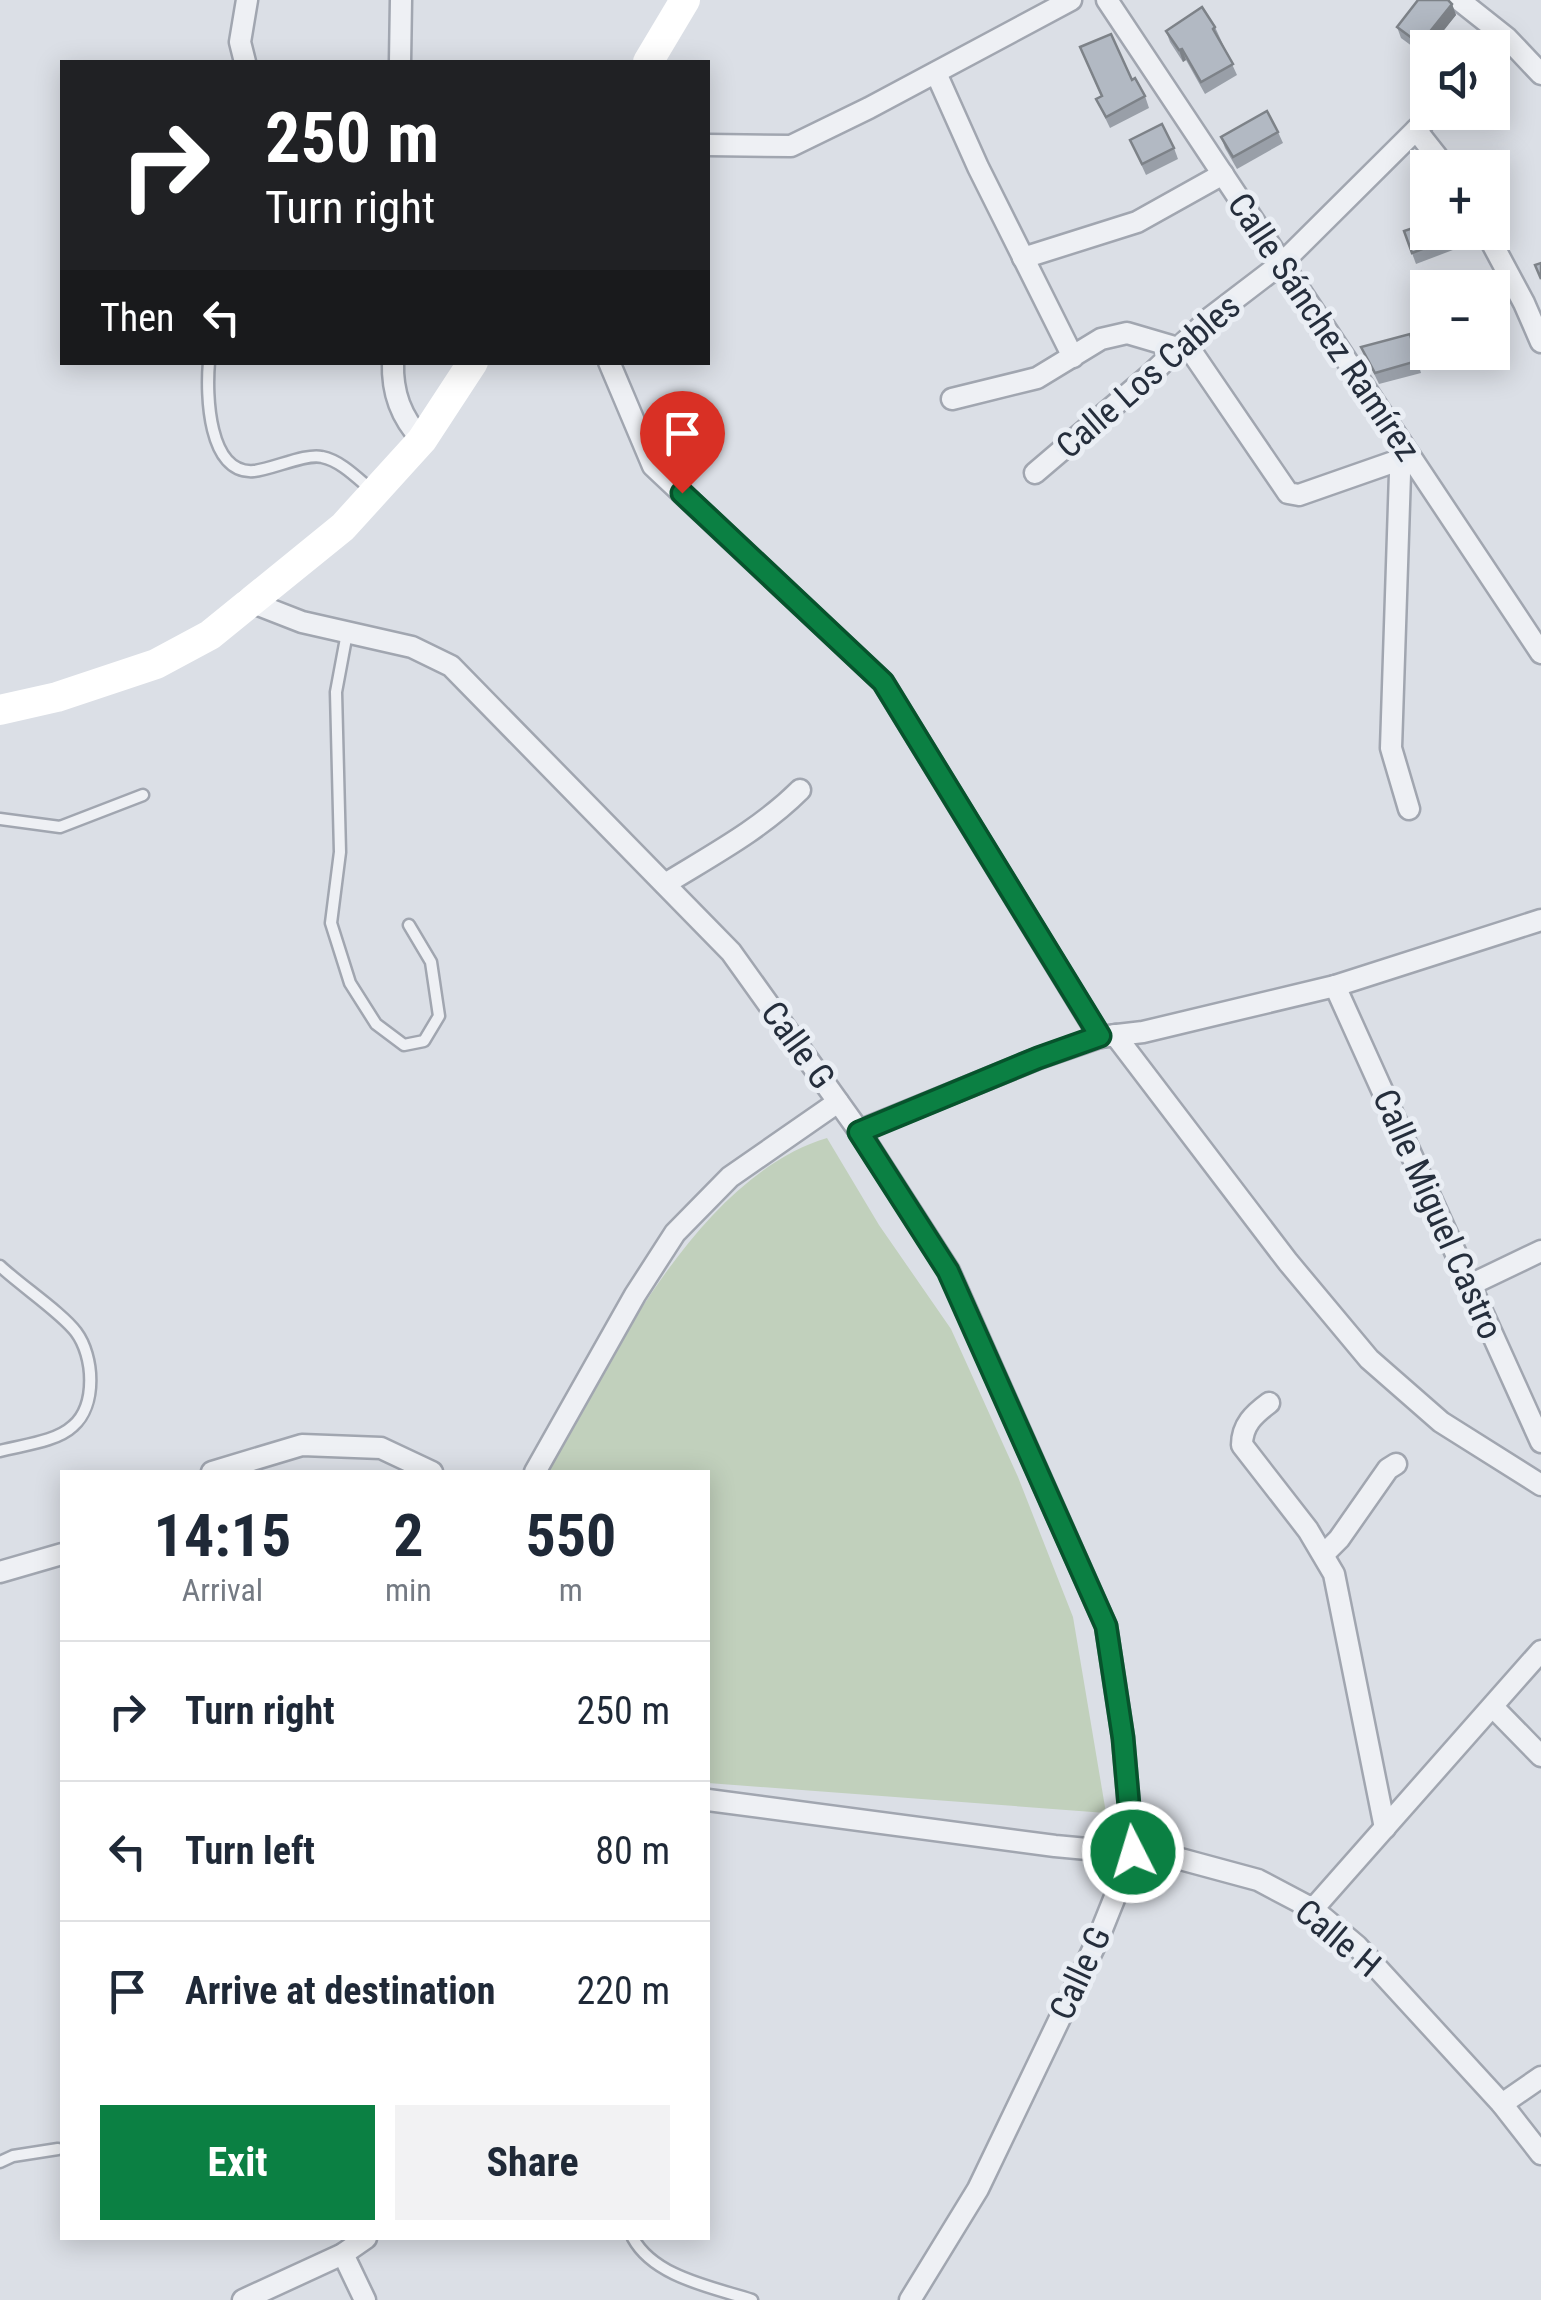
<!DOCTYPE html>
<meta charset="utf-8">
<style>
:root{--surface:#fff;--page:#f2f2f3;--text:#1f2937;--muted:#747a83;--line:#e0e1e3;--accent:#0b8043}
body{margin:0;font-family:"Roboto Condensed",sans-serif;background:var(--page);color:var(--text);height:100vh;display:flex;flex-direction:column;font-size:38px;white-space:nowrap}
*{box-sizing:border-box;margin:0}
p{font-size:32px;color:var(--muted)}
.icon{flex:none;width:55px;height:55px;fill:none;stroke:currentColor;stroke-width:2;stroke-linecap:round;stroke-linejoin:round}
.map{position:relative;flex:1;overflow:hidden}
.panel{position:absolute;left:60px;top:1470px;width:650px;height:770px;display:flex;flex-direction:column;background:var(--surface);border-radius:0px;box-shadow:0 5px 25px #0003}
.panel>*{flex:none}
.banner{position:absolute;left:60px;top:60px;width:650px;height:305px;border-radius:0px;box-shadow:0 5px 25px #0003;background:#202124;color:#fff;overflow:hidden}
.fabs{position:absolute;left:1410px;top:30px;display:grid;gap:20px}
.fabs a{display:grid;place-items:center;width:100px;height:100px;border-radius:0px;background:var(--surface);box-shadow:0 5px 25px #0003;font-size:50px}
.pin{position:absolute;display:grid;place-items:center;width:85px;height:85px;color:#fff;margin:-102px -42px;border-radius:50% 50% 50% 0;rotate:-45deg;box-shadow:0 0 10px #0007}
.pin .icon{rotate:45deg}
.me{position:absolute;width:110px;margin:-55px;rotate:355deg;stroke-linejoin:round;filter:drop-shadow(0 0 8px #0008)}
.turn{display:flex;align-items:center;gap:35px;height:210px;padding:0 40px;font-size:45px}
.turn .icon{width:130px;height:130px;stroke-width:2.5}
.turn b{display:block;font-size:70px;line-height:85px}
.then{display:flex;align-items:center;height:95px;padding:0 40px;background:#0003;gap:20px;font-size:38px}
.eta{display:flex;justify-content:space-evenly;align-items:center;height:170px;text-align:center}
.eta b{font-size:60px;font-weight:700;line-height:70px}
.cta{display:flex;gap:20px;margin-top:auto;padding:20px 40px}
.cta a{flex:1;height:115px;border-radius:0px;background:var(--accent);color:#fff;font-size:40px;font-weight:700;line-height:115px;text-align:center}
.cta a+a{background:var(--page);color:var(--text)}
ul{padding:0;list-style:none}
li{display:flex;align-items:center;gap:30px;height:140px;padding:0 40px;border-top:2px solid var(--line)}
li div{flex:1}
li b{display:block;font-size:38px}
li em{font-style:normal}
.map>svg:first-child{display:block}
</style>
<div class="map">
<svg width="1541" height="2300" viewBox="0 0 1541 2300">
<rect width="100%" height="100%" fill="#dbdfe6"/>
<path fill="#c1d0bc" d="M 827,1138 L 879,1225 L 951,1329 L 1018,1477 L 1073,1617 L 1106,1813 L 708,1783 L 708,1472 L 545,1472 C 610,1362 697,1177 827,1138 Z"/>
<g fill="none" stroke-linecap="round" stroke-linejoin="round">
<defs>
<g id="service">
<path d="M 209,362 C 206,394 208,475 254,471 C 273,469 306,453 322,457 C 342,461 359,480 374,492"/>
<path d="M 347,633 L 336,692 L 340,852 L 331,923 L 350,983 L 376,1024 L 404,1045 L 424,1041 L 439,1016 L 431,962 L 409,925"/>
<path d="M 0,819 L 60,827 L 143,795"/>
<path d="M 0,1266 C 20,1285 62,1313 76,1332 C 94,1356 97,1405 73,1426 C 56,1442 22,1445 0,1451"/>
<path d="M 0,2162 L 13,2156 L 58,2149"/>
<path d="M 633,2238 C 654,2277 712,2287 752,2300"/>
</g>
<g id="minor">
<path d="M 1107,0 L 1541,653"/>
<path d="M 1459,0 L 1507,38 L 1541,74"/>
<path d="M 245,62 L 240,42 L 247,0"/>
<path d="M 400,62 L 401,0"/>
<path d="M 936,73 L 978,167 L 1073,357"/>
<path d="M 1416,130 L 1446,168"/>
<path d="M 708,145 L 791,146 L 869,108 L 1071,0"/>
<path d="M 1486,232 L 1524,303 L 1541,342"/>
<path d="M 1023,258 L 1137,222 L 1223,174"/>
<path d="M 1185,342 L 1288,493 L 1299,495 L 1402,459"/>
<path d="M 393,362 C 392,393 401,417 422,440"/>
<path d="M 609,362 L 653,466 L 883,682 L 1100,1037"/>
<path d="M 952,399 L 1037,378 L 1101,339 L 1127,333 L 1178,348"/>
<path d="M 1401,443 L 1391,748 L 1409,809"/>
<path d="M 1035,473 L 1150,375 L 1210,318 L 1282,263 L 1434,112"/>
<path d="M 248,601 L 302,622 L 412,647 L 451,666 L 731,952 L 859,1131 L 949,1271 L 1106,1626 L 1123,1738 L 1133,1852 L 1098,1939 L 978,2189 L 910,2300"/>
<path d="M 665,884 C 712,855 761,829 800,790"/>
<path d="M 1335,986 L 1541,1442"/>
<path d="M 1115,1035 L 1288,1262 L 1369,1359 L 1441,1422 L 1541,1485"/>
<path d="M 859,1131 L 1039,1058 L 1100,1037 L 1143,1032 L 1335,986 L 1541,920"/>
<path d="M 1470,1285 L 1541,1251"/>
<path d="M 1269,1403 C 1254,1414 1242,1425 1242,1445 L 1308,1530 L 1334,1574 L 1385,1828"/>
<path d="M 212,1472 L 302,1445 L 381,1448 L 432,1472"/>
<path d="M 535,1472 L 635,1295 L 675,1233 L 730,1177 L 838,1102"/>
<path d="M 1324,1554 L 1339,1539 L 1388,1469 L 1396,1464"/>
<path d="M 0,1572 L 62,1554"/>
<path d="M 1494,1708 L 1541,1756"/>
<path d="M 708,1800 L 1055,1846 L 1173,1857 L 1258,1880 L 1313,1909 L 1357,1946 L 1502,2104 L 1541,2154"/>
<path d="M 1313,1909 L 1541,1651"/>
<path d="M 1502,2104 L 1541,2077"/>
<path d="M 343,2254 L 365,2300"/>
<path d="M 243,2300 L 343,2254 L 366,2238"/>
</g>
</defs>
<use href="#service" stroke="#a1a6b0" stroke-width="15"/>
<use href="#minor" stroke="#a1a6b0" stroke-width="25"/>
<use href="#service" stroke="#eef0f4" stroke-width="10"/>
<use href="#minor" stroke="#eef0f4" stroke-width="20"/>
<g stroke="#fff" stroke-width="30">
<path d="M 648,62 L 685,0"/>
<path d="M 0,710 L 57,697 L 156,664 L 210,635 L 343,527 L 422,440 L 473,362"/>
</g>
</g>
<g fill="#999fa8">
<path d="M 1452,4 L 1456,15 L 1428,48 L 1428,51 L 1424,55 L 1401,38 L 1397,27 Z"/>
<path d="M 1215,27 L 1237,75 L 1205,94 L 1186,60 L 1183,62 L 1170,42 L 1166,31 Z"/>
<path d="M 1080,47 L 1132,80 L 1145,96 L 1149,108 L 1110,128 L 1096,99 L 1101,96 Z"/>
<path d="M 1278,132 L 1283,143 L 1237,169 L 1225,148 L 1221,137 Z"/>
<path d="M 1130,140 L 1174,148 L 1178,159 L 1146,175 Z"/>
<path d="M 1404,231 L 1461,232 L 1466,245 L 1416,264 Z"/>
<path d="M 1410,334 L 1421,373 L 1379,384 L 1361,347 Z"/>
</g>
<g fill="#7d8288">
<path d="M 1452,4 L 1456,15 L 1430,48 L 1428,48 L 1428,51 L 1424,55 L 1420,44 Z"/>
<path d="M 1182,49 L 1186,60 L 1183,62 L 1179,50 Z"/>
</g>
<g fill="#b2b9c3" stroke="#7d8288" stroke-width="2.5">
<path d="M 1418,0 L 1448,0 L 1452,4 L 1420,44 L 1397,27 Z"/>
<path d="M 1202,7 L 1215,27 L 1213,29 L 1233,64 L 1201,82 L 1182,49 L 1179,50 L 1166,31 Z"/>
<path d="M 1111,34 L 1132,80 L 1135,78 L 1145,96 L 1106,117 L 1096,99 L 1102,96 L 1080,47 Z"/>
<path d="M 1267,111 L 1278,132 L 1233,157 L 1221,137 Z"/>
<path d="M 1162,124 L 1174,148 L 1142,164 L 1130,140 Z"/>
<path d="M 1428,223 L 1428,232 L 1461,232 L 1461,234 L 1412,253 L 1404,231 Z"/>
<path d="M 1541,263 L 1541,279 L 1535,265 Z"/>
<path d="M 1410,334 L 1417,361 L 1375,373 L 1361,347 Z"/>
</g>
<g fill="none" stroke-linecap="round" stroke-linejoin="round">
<defs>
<path id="route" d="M 682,493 L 883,682 L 1100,1036 L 1038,1058 L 859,1132 L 948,1271 L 1106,1626 L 1123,1738 L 1133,1852"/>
</defs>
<use href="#route" stroke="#07532c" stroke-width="25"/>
<use href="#route" stroke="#0b8043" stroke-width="18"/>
</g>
<g text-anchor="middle" stroke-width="10" stroke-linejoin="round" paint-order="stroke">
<g font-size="35" fill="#252e3c" stroke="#eaeef4">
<text transform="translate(1324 327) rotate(56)" y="12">Calle Sánchez Ramírez</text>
<text transform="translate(1148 376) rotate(-41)" y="12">Calle Los Cables</text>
<text transform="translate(798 1045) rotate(54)" y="12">Calle G</text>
<text transform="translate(1438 1214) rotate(66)" y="12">Calle Miguel Castro</text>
<text transform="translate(1338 1938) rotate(40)" y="12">Calle H</text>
<text transform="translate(1080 1973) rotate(-65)" y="12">Calle G</text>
</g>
</g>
</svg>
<div class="fabs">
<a><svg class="icon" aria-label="sound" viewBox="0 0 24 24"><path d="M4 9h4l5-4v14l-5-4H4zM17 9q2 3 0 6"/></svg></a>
<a>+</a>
<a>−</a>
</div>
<div class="pin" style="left:682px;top:493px;background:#d93025"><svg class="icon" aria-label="arrive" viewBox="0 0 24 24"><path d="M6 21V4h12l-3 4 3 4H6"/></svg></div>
<svg class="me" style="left:1133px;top:1852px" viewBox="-20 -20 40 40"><circle r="17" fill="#0b8043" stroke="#fff" stroke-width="3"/><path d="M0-11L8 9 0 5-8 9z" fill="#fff"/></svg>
<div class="banner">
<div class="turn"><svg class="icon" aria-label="right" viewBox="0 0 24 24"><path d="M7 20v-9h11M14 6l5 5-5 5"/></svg><div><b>250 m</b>Turn right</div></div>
<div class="then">Then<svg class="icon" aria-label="left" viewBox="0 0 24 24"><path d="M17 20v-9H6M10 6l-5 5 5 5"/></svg></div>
</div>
<section class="panel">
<div class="eta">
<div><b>14:15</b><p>Arrival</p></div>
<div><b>2</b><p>min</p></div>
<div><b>550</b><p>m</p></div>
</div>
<ul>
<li><svg class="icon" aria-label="right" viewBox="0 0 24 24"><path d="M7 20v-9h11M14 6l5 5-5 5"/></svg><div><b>Turn right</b></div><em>250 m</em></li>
<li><svg class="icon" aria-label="left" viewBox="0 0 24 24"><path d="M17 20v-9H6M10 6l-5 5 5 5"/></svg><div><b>Turn left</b></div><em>80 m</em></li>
<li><svg class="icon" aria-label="arrive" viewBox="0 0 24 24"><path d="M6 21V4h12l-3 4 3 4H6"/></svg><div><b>Arrive at destination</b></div><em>220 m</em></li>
</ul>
<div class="cta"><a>Exit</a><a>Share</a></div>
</section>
</div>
